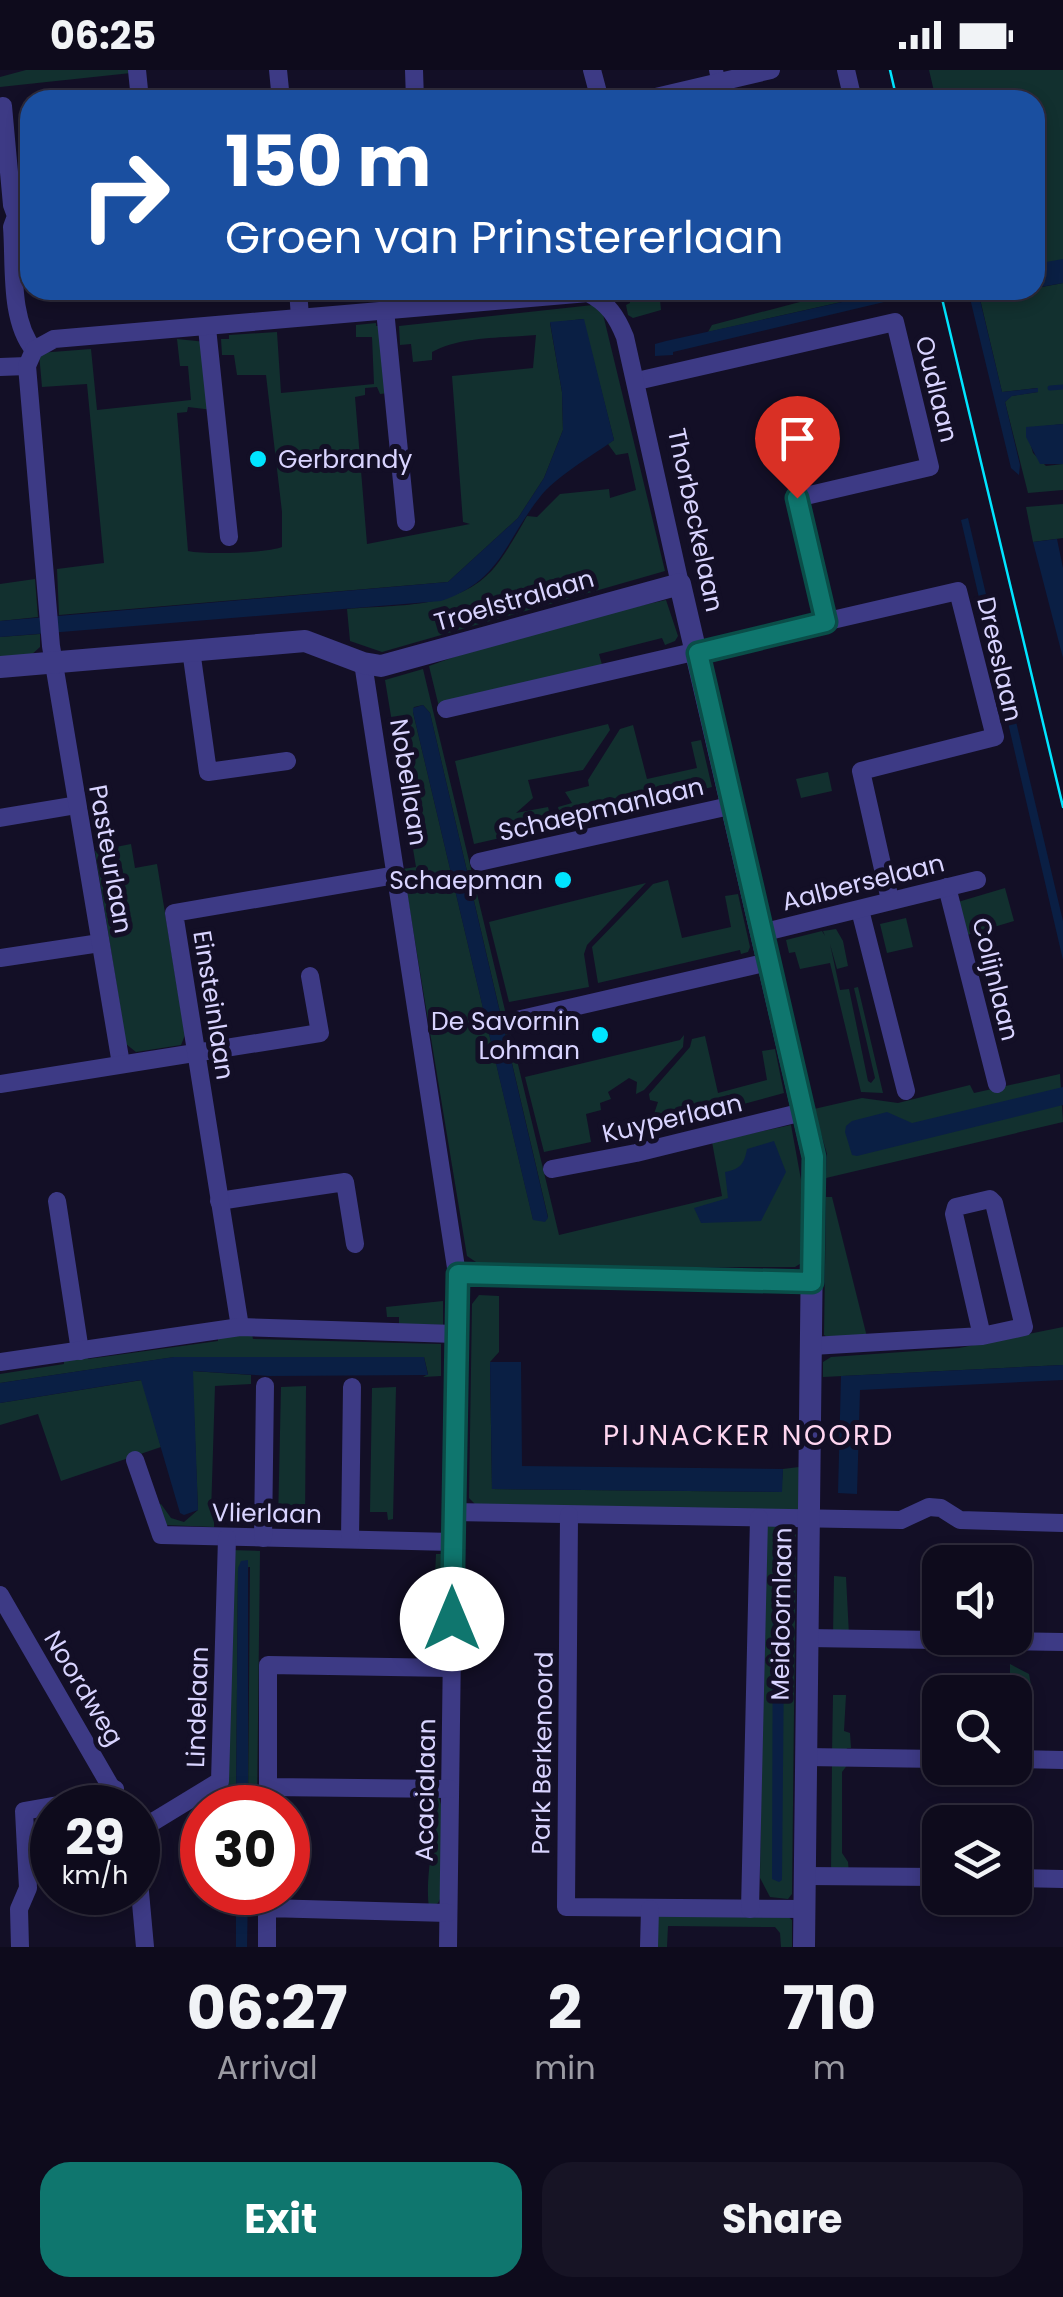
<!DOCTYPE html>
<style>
:root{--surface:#0e0b1c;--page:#171425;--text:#f1f3f6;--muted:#9b9ba3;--line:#2e2b3b;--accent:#0f766e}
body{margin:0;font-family:Poppins,sans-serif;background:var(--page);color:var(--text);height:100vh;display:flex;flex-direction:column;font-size:38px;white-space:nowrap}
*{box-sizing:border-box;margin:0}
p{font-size:32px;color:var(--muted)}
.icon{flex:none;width:55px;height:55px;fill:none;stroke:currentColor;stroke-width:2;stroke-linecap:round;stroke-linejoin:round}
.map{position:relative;height:1877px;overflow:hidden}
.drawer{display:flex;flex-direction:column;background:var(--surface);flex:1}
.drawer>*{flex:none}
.guide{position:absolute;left:20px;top:20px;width:1025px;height:210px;border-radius:30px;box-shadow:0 5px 15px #0003,0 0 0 2px var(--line);background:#1a4fa0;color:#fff;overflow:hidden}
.tools{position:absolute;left:922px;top:1475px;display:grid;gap:20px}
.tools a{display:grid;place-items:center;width:110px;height:110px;border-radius:20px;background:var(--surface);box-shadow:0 5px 15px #0003,0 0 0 2px var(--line);font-size:50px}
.speed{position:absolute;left:30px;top:1715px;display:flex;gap:20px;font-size:50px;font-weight:700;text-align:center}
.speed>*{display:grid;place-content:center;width:130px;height:130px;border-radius:50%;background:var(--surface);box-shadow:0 5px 15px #0003,0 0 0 2px var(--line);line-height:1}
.speed small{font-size:25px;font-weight:400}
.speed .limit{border:15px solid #d22;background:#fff;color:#111}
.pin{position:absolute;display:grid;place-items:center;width:85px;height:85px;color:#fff;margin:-102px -42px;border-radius:50% 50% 50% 0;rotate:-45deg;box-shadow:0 0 10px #0007}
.pin .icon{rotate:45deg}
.me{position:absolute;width:110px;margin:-55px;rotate:0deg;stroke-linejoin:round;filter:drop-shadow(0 0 8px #0008)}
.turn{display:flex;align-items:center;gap:35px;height:210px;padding:0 40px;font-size:45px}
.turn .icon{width:130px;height:130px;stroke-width:2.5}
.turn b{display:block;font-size:70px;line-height:85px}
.eta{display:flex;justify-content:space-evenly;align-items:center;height:170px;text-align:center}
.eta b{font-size:60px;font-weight:700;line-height:70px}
.button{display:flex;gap:20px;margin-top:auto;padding:20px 40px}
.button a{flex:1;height:115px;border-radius:30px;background:var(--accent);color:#fff;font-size:40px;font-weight:700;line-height:115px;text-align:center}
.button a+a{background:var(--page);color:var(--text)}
.status{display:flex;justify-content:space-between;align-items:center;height:70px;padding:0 50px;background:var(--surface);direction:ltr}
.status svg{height:28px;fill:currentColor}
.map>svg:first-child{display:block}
</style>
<div class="status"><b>06:25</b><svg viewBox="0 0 49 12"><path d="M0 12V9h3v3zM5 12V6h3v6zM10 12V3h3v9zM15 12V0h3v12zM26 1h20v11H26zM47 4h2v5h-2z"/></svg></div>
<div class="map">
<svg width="1063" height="1877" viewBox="0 0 1063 1877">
<rect width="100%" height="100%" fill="#130f26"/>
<g fill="#12302f" fill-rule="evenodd">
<path d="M 26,0 L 131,0 L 131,3 L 0,17 L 0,7 Z"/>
<path d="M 929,0 L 1063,0 L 1063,194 L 1035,199 L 1035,30 L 936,30 Z"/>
<path d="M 1063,213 L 1063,354 L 1026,358 L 1033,383 L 1046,396 L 1063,394 L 1063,420 L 1028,423 L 1005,332 L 1011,326 L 1038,322 L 1037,318 L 1002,322 L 980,229 Z"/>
<path d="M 638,220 L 659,220 L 661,240 L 633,248 L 628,245 L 626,235 L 630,233 L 629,228 L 624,228 L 626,223 Z"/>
<path d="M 814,220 L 876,220 L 877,224 L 708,262 L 712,255 L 815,228 Z"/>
<path d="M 593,235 L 602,240 L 665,501 L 382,582 L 350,571 L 347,539 C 401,534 463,540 498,493 C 509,478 518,462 527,446 L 537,447 L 560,424 L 609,419 L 610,428 L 636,420 L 628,383 L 616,385 L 608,374 L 614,370 L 583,249 L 550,253 L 562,322 L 563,360 L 544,408 L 518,448 L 448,512 L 59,545 L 57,499 L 104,493 L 87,314 L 42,317 L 39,283 L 91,279 L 97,340 L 191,330 L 188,296 L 180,296 L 177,269 L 206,272 L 213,340 L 188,337 L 187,342 L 177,343 L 188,481 C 206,485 267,483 282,477 L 282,442 L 266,305 L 237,305 L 234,285 L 222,285 L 221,269 L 229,269 L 229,265 L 277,262 L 281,323 L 374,314 L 372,267 L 356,267 L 356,255 L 376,253 L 376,256 L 385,256 L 389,323 L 380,324 L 377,317 L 365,318 L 365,325 L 355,327 L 367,474 L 470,454 L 463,452 L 452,306 L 533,298 L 536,265 C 503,268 461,266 432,282 L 432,290 L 413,292 L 411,274 L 400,275 L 399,256 Z"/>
<path d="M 1063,434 L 1063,468 L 1033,472 L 1026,437 Z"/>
<path d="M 35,509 L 38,547 L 0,551 L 0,514 Z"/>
<path d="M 666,530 L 678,566 L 675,571 L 665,575 L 662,568 L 599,584 L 603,598 L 439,637 L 429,596 L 526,561 Z"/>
<path d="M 40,564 L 40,577 L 30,586 L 0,588 L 0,567 Z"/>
<path d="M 423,599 L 559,1165 L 722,1126 L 712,1072 L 791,1055 L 804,1126 L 803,1192 L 795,1197 L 498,1197 L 482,1196 L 467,1186 L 403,799 L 416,797 L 385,610 ZM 423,635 L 430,643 L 548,1147 L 545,1151 L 533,1149 L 413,642 L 414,637 Z"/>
<path d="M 608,654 L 610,660 L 583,700 L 528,710 L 533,728 L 516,743 L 548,737 L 553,756 L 474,774 L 455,691 Z"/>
<path d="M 633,655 L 647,709 L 697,698 L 691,672 L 701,670 L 712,717 L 562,754 L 558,737 L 572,733 L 565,722 L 589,716 L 588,710 L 620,659 Z"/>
<path d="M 828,702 L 832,721 L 801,728 L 796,709 Z"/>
<path d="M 131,774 L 135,798 L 157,794 L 185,965 L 181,975 L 136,982 L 126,974 L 95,781 Z"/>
<path d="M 668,810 L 682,868 L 731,857 L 725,826 L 738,824 L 750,877 L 748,882 L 741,884 L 740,880 L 598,913 L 592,877 L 653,814 Z"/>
<path d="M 646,813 L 587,875 L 584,884 L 589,917 L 509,932 L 489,852 Z"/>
<path d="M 1005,818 L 1014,851 L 967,865 L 958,832 Z"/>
<path d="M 906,848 L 913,877 L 887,883 L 880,854 Z"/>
<path d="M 836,859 L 843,871 L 848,896 L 837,899 L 830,874 L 840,920 L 849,919 L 868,1011 L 871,1013 L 875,1008 L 854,918 L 858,917 L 883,1023 L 861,1022 L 830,893 L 800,899 L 795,882 L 789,883 L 786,870 L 822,861 L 825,866 L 823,861 Z"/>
<path d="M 684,965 L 683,977 L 644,1020 L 636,1024 L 637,1012 L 629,1008 L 608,1022 L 611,1029 L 600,1033 L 601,1040 L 586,1044 L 591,1072 L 544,1082 L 525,1007 L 680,970 Z"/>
<path d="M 705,966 L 718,1023 L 767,1010 L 762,981 L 775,979 L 784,1023 L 677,1052 L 654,1044 L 658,1032 L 650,1030 L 649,1024 L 690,977 L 692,969 Z"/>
<path d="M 1060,1004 L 1063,1052 L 826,1108 L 827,1084 L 814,1039 L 862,1028 L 898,1033 L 970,1015 L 974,1023 Z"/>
<path d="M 826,1127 L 832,1127 L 867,1267 L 831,1269 L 824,1265 Z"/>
<path d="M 479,1225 L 499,1226 L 499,1282 L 490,1292 L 492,1419 L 781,1422 L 783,1399 L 799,1397 L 799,1441 L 478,1437 L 469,1428 L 472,1234 Z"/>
<path d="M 443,1231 L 443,1255 L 399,1254 L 399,1247 L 387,1247 L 386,1237 Z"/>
<path d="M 1063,1257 L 1063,1295 L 823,1307 L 823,1292 L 831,1287 L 959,1278 Z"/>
<path d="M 252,1264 L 253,1269 L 441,1274 L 441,1306 L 423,1307 L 428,1304 L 424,1287 L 175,1287 L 0,1313 L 0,1304 L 64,1294 L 64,1288 L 87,1285 L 88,1289 L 218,1271 L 218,1267 Z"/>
<path d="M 192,1301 L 251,1305 L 251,1314 L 215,1316 L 211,1444 L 214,1446 L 214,1457 L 165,1455 L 157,1435 L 161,1434 L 171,1448 L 184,1452 L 198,1440 Z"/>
<path d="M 142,1310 L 161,1377 L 61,1411 L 38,1344 L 0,1355 L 0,1333 Z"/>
<path d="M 306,1316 L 305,1453 L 278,1453 L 281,1317 Z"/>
<path d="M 396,1317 L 393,1449 L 388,1450 L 387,1442 L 370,1442 L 372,1318 Z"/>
<path d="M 768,1455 L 792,1456 L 796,1462 L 792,1824 L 788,1829 L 770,1827 L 760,1808 L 763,1460 Z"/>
<path d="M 229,1480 L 260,1481 L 257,1737 L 248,1737 L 250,1497 L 238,1498 L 236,1737 L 226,1738 Z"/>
<path d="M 436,1484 L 445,1484 L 444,1583 L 442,1591 L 431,1595 Z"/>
<path d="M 834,1506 L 846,1507 L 849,1565 L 833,1565 Z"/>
<path d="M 1010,1594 L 1029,1604 L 1033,1626 L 1022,1666 L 1015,1666 L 1015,1622 L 1010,1622 Z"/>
<path d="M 833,1625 L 846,1625 L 844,1661 L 850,1663 L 851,1678 L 847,1678 L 846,1683 L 832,1683 Z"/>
<path d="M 832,1693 L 848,1694 L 842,1702 L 842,1783 L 848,1792 L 849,1803 L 831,1802 Z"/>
<path d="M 431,1721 L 438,1724 L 442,1738 L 441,1827 L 438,1833 L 429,1838 C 426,1815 430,1794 432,1772 C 433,1755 431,1738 431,1721 Z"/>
<path d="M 784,1843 L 792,1850 L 792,1877 L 781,1877 L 780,1863 L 775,1857 L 668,1856 L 667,1877 L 654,1877 L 654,1849 L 662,1844 Z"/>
</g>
<g fill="#0a1f44">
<path d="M 1063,189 L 1063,213 L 1035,218 L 1035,194 Z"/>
<path d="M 896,220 L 950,220 L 933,228 L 901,228 L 673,282 L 673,285 L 655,286 L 655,274 L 666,271 Z"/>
<path d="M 968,220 L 1025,220 L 980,230 L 1002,322 L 1038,318 L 1038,322 L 1012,326 L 1005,332 L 1020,395 L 1019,405 L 1011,398 Z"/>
<path d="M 584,249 L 614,370 C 592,386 555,407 540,427 C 504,472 502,510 441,531 L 0,567 L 0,551 L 448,512 L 518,448 L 544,408 L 563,360 L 562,322 L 550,252 Z"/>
<path d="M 1063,354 L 1063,394 L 1040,394 L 1026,367 L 1026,357 Z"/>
<path d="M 968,448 L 1063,851 L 1063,890 L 961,450 Z"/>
<path d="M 1057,469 L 1063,498 L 1063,588 L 1033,472 Z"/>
<path d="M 423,635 L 430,643 L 548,1148 L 545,1152 L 533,1150 L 413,642 L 413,638 Z"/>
<path d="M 1063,1017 L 1063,1035 L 857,1086 L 852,1085 L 845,1062 L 846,1056 L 852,1051 L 887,1042 L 912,1053 Z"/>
<path d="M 774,1071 L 786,1102 L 761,1151 L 701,1153 L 694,1138 L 728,1128 L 725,1102 C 741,1099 744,1094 747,1079 Z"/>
<path d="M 174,1287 L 424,1287 L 428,1305 L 270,1306 L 193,1301 L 198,1440 L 184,1445 L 180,1443 L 141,1310 L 0,1333 L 0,1313 Z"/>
<path d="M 490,1292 L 521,1292 L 522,1396 L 783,1399 L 782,1422 L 492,1419 Z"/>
<path d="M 1063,1295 L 1063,1310 L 860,1320 L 857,1424 L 838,1423 L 841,1306 Z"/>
<path d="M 777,1476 L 782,1477 L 785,1483 L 782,1810 L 779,1812 L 772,1809 L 773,1478 Z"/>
<path d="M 248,1490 L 248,1737 L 236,1738 L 238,1498 L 241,1491 Z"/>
<path d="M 236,1823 L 248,1823 L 247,1877 L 236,1877 Z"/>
</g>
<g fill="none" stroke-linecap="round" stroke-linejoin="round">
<path stroke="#0a1f44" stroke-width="5" d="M 1050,318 L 1063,317"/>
<path stroke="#3d3a85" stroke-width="14" d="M 716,0 L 722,30"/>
<g stroke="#3d3a85" stroke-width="18">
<path d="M 137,0 L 140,30"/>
<path d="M 278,0 L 281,30"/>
<path d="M 414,0 L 415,30"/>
<path d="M 592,0 L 600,30"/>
<path d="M 846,0 L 853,30"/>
<path d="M 643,30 L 771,0"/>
<path d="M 3,36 L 12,135 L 16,146 L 12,157 C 15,195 9,250 34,280"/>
<path d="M 298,220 L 300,247"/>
<path d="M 385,240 L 406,452"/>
<path d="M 207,258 L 229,467"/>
<path d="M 0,297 L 27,296"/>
<path d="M 637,311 L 895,252 L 930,397 L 797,428 L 826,552"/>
<path d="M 191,580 L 208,702 L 287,691"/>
<path d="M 363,593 L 457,1204 L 448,1877"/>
<path d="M 446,639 L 958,521 L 995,667 L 861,701 L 890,830"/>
<path d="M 0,748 L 77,735"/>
<path d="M 479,792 L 734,735"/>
<path d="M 947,817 L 997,1014"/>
<path d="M 860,840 L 906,1021"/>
<path d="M 761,863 L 977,810"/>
<path d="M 0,888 L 100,873"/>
<path d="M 517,950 L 768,892"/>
<path d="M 121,994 L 51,576 L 27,296 L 34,280 L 54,269 L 588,223 C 608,233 617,247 625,267 L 680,514"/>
<path d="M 0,1014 L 320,963 L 310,906"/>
<path d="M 552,1099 L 636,1083 L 803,1042"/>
<path d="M 57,1131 L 80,1281"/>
<path d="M 219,1131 L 345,1112 L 355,1174"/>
<path d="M 457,1204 L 812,1212"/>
<path d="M 240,1257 L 174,843 L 396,805"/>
<path d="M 812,1276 L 982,1266 L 1024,1257 L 994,1133 L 990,1129 L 956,1137 L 954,1144 L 982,1266"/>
<path d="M 0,1292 L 240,1257 L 455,1264"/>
<path d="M 135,1390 L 161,1465 L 453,1472"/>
<path d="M 452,1442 L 901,1450 L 929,1437 L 941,1438 L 960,1450 L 1063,1453"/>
<path d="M 569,1445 L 566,1837 L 805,1839"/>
<path d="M 263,1468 L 265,1316"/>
<path d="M 350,1469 L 352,1317"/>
<path d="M 0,1525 L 123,1738"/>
<path d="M 808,1568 L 1063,1572"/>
<path d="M 806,1687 L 940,1689"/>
<path d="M 1015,1689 L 1063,1690"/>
<path d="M 450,1719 L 268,1717 L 268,1595 L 451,1598"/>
<path d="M 138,1761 L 220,1711 L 227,1468"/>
<path d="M 138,1800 L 145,1877"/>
<path d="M 805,1806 L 940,1807"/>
<path d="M 1015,1808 L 1063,1809"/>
<path d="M 750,1839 L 759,1448"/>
<path d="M 20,1877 L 19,1839 L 28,1818 L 24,1741 L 98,1728 L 115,1719"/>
<path d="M 267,1877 L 267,1838 L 448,1843"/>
<path d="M 649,1877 L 650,1839"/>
</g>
<path stroke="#3d3a85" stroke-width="22" d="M 0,597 L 305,571 L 363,593 L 381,596 L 680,514 L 813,1087 L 804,1877"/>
<g stroke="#00e5ff" stroke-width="2.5">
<path d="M 890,0 L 897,30"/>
<path d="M 940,220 L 1063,737"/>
</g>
</g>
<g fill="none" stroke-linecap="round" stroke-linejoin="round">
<defs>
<path id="route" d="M 452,1549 L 458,1204 L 812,1212 L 814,1087 L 698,583 L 826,552 L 797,428"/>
</defs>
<use href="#route" stroke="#0a4d48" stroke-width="25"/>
<use href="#route" stroke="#0f766e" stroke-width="18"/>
</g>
<g fill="#00e5ff" stroke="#130f26" stroke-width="4">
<circle cx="258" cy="389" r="10"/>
<circle cx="563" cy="810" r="10"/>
<circle cx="600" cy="965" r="10"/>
</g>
<g text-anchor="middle" stroke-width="10" stroke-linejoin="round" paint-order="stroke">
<g font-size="25" fill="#d9d4ff" stroke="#130f26">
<text transform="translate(937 319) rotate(76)" y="9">Oudlaan</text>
<text transform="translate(696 450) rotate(78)" y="9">Thorbeckelaan</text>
<text transform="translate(514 530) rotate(-16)" y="9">Troelstralaan</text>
<text transform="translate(1000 589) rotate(77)" y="9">Dreeslaan</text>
<text transform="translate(409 712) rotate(81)" y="9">Nobellaan</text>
<text transform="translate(601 739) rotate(-13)" y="9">Schaepmanlaan</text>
<text transform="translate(111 789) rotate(80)" y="9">Pasteurlaan</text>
<text transform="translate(863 812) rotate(-14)" y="9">Aalberselaan</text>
<text transform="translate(996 909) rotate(76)" y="9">Colijnlaan</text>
<text transform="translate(214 935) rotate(81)" y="9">Einsteinlaan</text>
<text transform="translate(672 1048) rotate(-13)" y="9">Kuyperlaan</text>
<text transform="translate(267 1443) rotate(1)" y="9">Vlierlaan</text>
<text transform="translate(781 1544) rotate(-89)" y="9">Meidoornlaan</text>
<text transform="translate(84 1618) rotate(59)" y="9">Noordweg</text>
<text transform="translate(197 1637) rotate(-88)" y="9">Lindelaan</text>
<text transform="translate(542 1683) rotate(-89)" y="9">Park Berkenoord</text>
<text transform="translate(425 1720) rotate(-89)" y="9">Acacialaan</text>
</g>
<g font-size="25" fill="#d9d4ff" stroke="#130f26" text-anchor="end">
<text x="278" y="398" text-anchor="start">Gerbrandy</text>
<text x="543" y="819">Schaepman</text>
<text x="580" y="960">De Savornin<tspan x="580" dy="29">Lohman</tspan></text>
</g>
<g font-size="28" letter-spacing="2.5" fill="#ffd6f0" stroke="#130f26">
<text x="749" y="1375">PIJNACKER NOORD</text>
</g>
</g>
</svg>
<div class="tools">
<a><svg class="icon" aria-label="sound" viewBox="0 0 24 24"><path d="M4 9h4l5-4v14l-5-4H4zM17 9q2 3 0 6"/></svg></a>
<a><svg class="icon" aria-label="search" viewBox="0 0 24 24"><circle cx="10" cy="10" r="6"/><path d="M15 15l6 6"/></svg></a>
<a><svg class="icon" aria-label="layers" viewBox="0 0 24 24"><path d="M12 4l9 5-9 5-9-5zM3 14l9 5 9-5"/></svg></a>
</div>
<div class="speed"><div>29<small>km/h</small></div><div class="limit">30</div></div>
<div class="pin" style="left:797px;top:428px;background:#d93025"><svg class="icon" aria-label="arrive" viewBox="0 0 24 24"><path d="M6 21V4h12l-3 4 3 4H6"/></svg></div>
<svg class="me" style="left:452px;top:1549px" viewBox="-20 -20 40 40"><circle r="19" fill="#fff"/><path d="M0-13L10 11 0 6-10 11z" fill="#0f766e"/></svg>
<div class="guide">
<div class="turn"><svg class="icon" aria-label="right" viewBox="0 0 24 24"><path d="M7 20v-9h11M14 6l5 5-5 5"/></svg><div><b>150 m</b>Groen van Prinstererlaan</div></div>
</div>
</div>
<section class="drawer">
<div class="eta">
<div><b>06:27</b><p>Arrival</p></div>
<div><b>2</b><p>min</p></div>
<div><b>710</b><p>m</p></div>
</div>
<div class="button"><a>Exit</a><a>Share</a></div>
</section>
